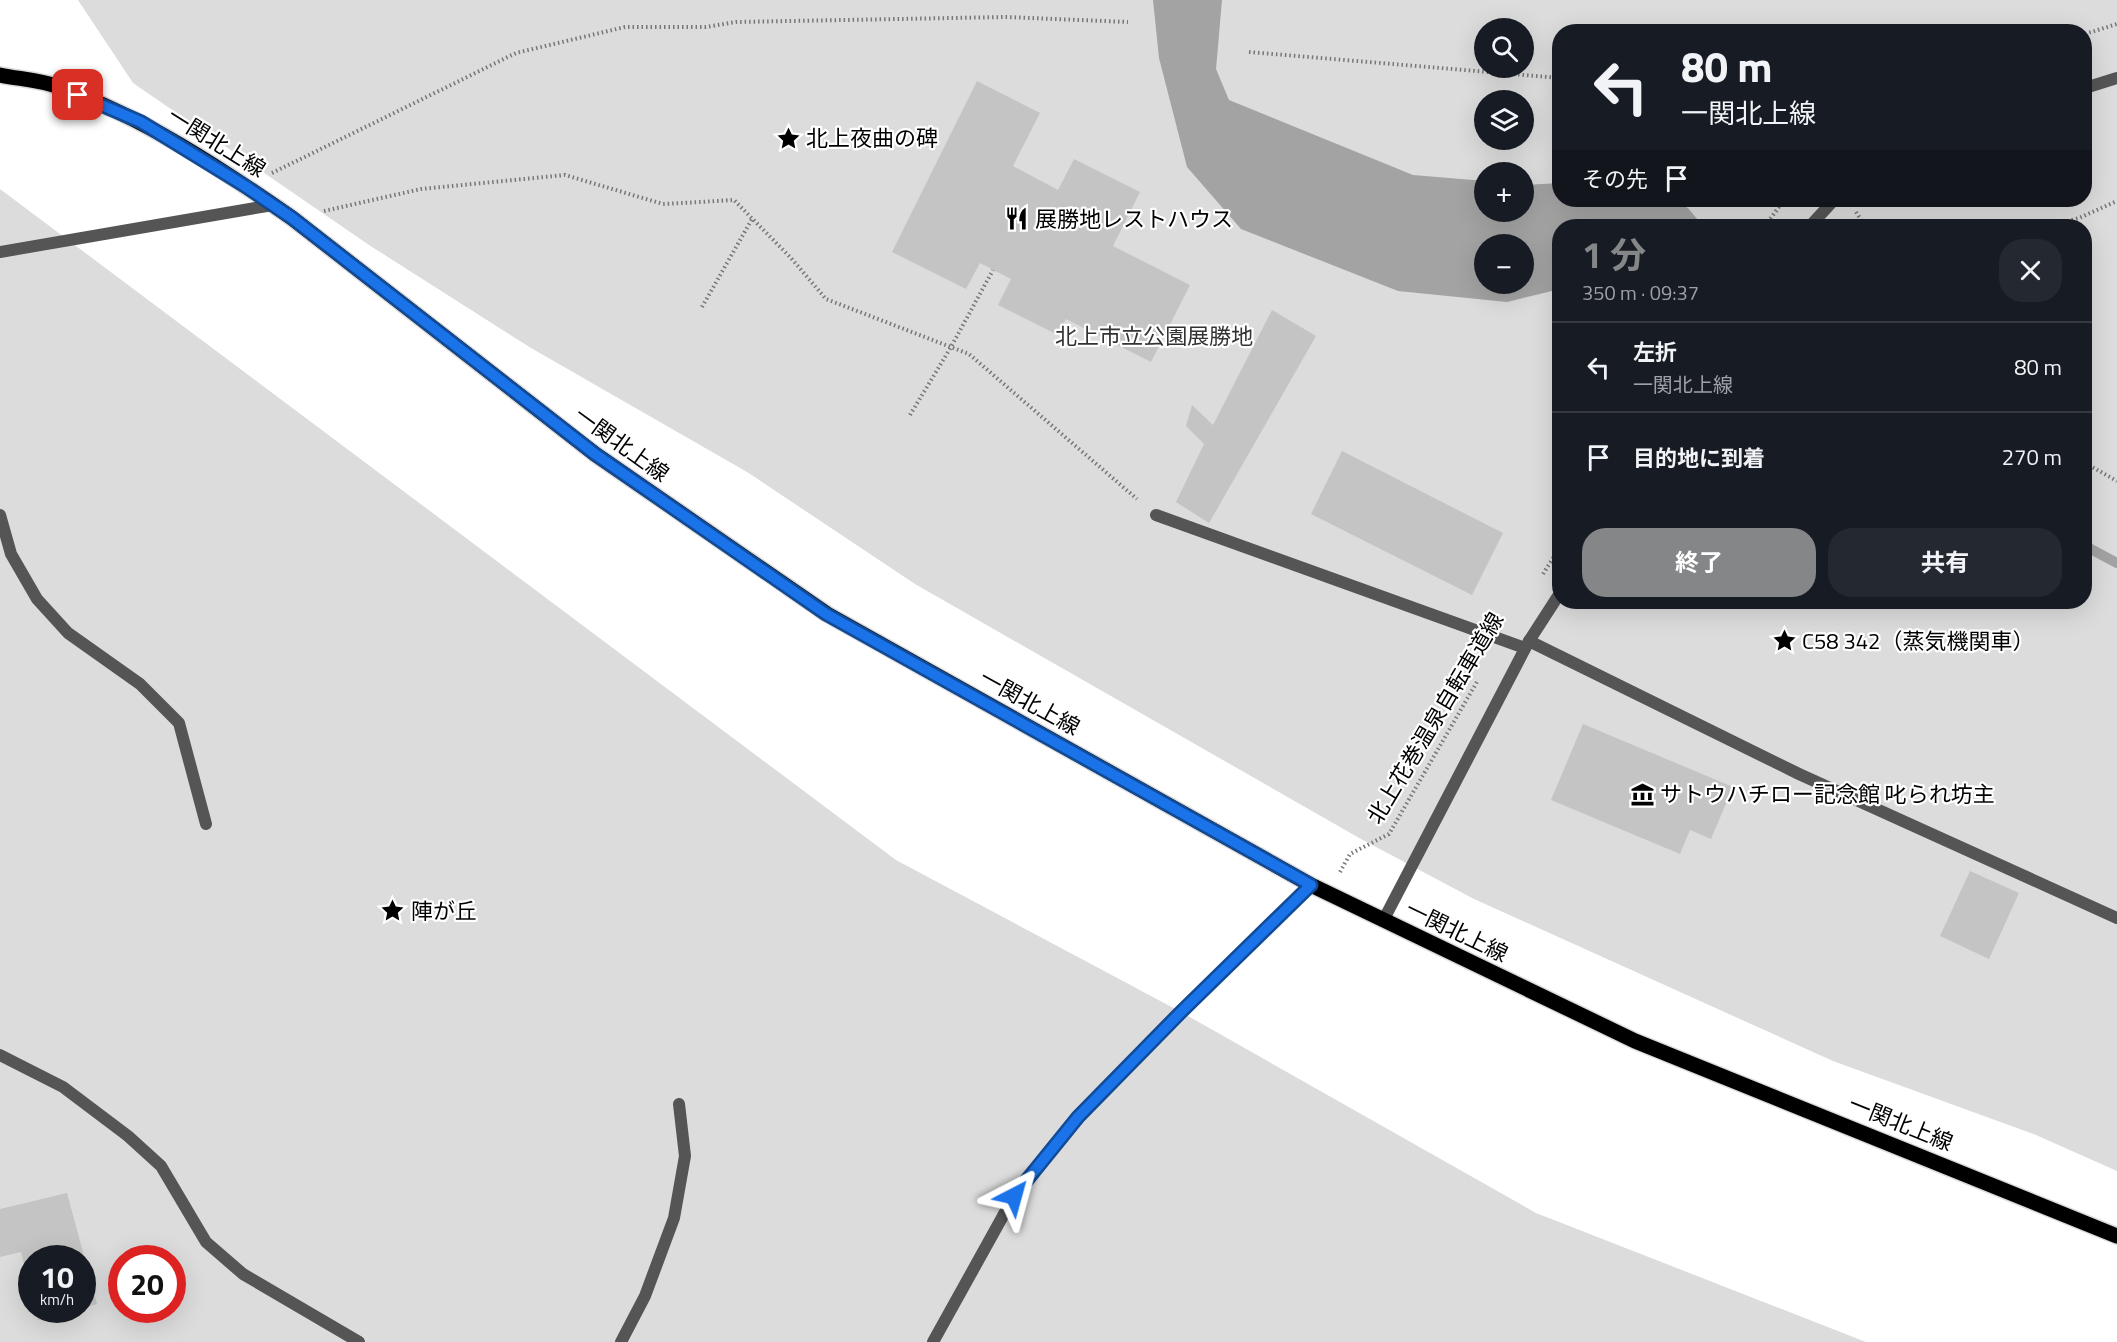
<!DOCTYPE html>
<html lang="ja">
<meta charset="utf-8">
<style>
:root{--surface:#171b24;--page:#242831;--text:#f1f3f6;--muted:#9ea1a6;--line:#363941;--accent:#858687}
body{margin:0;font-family:"Titillium Web","Noto Sans JP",sans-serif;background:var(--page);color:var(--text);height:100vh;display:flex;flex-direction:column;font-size:22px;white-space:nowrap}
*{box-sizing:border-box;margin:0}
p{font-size:20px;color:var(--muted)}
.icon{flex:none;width:33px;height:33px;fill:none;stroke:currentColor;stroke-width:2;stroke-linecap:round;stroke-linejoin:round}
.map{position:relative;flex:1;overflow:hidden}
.details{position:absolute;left:1552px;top:219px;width:540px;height:390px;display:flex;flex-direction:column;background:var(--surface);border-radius:24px;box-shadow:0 6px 24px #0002}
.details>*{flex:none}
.hud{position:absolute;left:1552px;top:24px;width:540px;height:183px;border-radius:24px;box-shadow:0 6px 24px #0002;background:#171b24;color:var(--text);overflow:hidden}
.fabs{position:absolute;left:1474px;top:18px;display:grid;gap:12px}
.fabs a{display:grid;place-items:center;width:60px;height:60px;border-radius:50%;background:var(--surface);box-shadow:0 6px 24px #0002;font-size:30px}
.speed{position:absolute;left:18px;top:1245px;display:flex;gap:12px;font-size:30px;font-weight:700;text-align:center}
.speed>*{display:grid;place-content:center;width:78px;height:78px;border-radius:50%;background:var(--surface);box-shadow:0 6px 24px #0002;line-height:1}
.speed small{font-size:15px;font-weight:400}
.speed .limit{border:9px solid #d22;background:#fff;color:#111}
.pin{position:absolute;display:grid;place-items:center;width:51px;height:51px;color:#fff;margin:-26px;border-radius:12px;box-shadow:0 3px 9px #0006}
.me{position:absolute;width:66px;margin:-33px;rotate:39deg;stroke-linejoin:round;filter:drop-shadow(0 0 4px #0008)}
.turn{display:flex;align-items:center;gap:21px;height:126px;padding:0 30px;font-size:27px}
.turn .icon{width:78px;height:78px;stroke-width:2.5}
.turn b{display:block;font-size:42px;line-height:51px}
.then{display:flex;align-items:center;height:57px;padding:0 30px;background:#0003;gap:12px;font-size:22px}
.round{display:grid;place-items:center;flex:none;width:63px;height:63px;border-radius:24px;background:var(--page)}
.overview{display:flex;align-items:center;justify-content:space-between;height:102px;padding:0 30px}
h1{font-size:36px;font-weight:700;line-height:45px;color:var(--accent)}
.primary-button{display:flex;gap:12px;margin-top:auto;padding:12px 30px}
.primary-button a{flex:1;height:69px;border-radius:24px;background:var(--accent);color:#fff;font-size:24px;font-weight:700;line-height:69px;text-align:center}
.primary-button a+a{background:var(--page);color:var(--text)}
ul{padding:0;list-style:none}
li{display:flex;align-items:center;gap:18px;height:90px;padding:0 30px;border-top:2px solid var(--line)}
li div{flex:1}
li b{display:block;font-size:22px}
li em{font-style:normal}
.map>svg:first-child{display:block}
</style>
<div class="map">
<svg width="2117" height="1342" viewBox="0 0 2117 1342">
<rect width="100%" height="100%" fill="#fff"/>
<g fill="#dcdcdc" fill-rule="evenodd">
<path d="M 78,0 L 2117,0 L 2117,1171 L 2036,1135 L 1833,1061 L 1474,899 L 1361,839 L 915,584 L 747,472 L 531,348 L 369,245 L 133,83 ZM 1485,28 L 1524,28 L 1524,68 L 1485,68 ZM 1560,32 L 2085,32 L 2085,200 L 1560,200 ZM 1485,100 L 1524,100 L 1524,140 L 1485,140 ZM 1485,172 L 1524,172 L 1524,212 L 1485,212 ZM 1560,226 L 2085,226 L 2085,602 L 1560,602 ZM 1485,244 L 1524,244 L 1524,284 L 1485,284 Z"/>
<path d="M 0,189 L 896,860 L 1181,1012 L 1536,1213 L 1866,1342 L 0,1342 ZM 32,1258 L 82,1258 L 82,1310 L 32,1310 ZM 122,1258 L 172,1258 L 172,1310 L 122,1310 Z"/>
</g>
<path fill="#a3a3a3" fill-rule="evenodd" d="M 1153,0 L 1222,0 L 1216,69 L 1229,100 L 1413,175 L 1485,181 L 1485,212 L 1524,212 L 1524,185 L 1560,183 L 1560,200 L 1671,200 L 1688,208 L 1703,226 L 1560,226 L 1560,285 L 1556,290 L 1507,302 L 1398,291 L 1241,229 L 1187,167 L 1159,58 ZM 1485,244 L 1524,244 L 1524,284 L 1485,284 Z"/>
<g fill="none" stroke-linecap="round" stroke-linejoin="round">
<path stroke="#a3a3a3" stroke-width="10" d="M 2085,546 L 2117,563"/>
</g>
<g fill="#c4c4c4">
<path d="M 977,81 L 1040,113 L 1013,166 L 1058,190 L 1074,159 L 1140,192 L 1113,246 L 1190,285 L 1151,362 L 1066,319 L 1058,335 L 998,305 L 1011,279 L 980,263 L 966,289 L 892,252 Z"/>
<path d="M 1272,310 L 1316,336 L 1209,523 L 1176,502 L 1204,444 L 1186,426 L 1192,405 L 1213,425 Z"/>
<path d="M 1342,451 L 1503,533 L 1472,595 L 1311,514 Z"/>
<path d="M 1583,724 L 1733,787 L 1711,839 L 1690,830 L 1680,854 L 1551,800 Z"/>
<path d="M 1970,871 L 2019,893 L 1989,959 L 1940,936 Z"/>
<path d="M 67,1193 L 97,1304 L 82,1308 L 82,1258 L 32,1258 L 31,1292 L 21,1252 L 0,1257 L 0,1209 Z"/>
<path d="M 35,1310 L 73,1310 L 38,1320 Z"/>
</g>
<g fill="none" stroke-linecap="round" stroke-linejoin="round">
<defs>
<path id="primary" d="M 0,75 C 19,79 41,80 59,87 C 143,117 219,167 292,218 L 595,454 L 827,614 L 1311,885 L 1635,1041 L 2117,1236"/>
</defs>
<use href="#primary" stroke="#dbdbdb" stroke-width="18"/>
<g stroke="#777" stroke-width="4" stroke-dasharray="1.5 3" stroke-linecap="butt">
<path d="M 2085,34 L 2117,24"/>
<path d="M 1249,52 L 1560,78"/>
<path d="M 272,173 L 516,53 L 625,27 L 706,27 L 736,22 L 1006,17 L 1128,22"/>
<path d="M 324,211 L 421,189 L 565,175 L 663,204 L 734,200 L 791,258 L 826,299 L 969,354 L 1137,499"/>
<path d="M 1856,212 L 1865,226"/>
<path d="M 1765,226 L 1784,200"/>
<path d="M 2050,226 L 2079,218 L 2117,201"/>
<path d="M 702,307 L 752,219"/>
<path d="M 910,415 L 951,347 L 993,270"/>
<path d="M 2085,463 L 2117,481"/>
<path d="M 1543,574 L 1560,547"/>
<path d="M 1340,872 L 1350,854 L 1389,834 L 1478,680"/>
</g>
<g stroke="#555" stroke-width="12">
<path d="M 0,252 L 273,205"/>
<path d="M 0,515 L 11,554 L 37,599 L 68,633 L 140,684 L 179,723 L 206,824"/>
<path d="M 0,1055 L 63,1087 L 128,1136 L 161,1166 L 206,1242 L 243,1274 L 359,1342"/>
<path d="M 933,1342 L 1014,1196 L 1078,1117 L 1181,1012 L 1311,885"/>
</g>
<g stroke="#555" stroke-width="12">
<path d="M 2085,88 L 2117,78"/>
<path d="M 1810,226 L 1834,200"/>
<path d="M 1156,515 L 1525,648"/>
<path d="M 1529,641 L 1799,774 L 2117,918"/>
<path d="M 1383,921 L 1529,641 L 1560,593"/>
<path d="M 621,1342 L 645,1296 L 674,1218 L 685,1156 L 679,1104"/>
</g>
<use href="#primary" stroke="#000" stroke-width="15"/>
</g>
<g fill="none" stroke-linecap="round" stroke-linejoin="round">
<defs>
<path id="route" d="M 78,95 L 141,122 L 245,186 L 292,218 L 595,454 L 826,614 L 1311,885 L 1181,1012 L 1078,1117 L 1014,1196"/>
</defs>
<use href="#route" stroke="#114b97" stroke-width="15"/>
<use href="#route" stroke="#1a73e8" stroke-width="10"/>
</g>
<defs>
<symbol id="sight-bare" viewBox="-9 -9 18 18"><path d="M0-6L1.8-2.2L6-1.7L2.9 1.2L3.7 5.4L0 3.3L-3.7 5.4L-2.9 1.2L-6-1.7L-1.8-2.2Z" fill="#000" stroke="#fff" stroke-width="2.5" paint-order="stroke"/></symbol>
<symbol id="restaurant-bare" viewBox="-9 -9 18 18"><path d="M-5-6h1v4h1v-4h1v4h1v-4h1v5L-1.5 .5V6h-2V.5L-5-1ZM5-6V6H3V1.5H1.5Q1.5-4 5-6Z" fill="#000" stroke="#fff" stroke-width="2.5" paint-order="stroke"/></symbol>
<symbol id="museum-bare" viewBox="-9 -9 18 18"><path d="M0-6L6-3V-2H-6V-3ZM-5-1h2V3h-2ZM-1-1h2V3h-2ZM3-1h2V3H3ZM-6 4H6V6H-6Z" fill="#000" stroke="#fff" stroke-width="2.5" paint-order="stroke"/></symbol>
</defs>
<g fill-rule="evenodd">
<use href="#sight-bare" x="772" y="122" width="33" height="33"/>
<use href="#restaurant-bare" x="1000" y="202" width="33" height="33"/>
<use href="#sight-bare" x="1768" y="624" width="33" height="33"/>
<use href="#museum-bare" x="1626" y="778" width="33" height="33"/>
<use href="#sight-bare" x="376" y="894" width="33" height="33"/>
</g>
<g text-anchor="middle" stroke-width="4.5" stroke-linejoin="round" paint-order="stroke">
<g font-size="22" fill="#000" stroke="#fff" text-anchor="start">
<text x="806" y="146">北上夜曲の碑</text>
<text x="1035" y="227">展勝地レストハウス</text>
<text x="1802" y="649">C58 342（蒸気機関車）</text>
<text x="1660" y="802">サトウハチロー記念館 叱られ坊主</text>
<text x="411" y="919">陣が丘</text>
</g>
<g font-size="22" fill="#000" stroke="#fff">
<text transform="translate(217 142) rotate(32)" y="8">一関北上線</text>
<text transform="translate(622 444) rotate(36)" y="8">一関北上線</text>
<text transform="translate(1030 702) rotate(29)" y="8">一関北上線</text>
<text transform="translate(1435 718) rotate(-59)" y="8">北上花巻温泉自転車道線</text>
<text transform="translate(1457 931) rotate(26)" y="8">一関北上線</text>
<text transform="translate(1901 1123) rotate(22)" y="8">一関北上線</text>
</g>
<g font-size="22" fill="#333" stroke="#fff">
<text x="1154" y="344">北上市立公園展勝地</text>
</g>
</g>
</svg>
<div class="fabs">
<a><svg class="icon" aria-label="search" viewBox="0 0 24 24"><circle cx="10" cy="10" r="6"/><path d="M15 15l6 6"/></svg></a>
<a><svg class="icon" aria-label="layers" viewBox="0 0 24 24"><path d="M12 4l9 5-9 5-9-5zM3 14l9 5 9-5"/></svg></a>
<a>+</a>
<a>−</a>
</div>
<div class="speed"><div>10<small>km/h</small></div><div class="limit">20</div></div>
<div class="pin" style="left:78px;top:95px;background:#d93025"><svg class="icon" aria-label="arrive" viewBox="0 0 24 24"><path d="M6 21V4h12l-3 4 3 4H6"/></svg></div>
<svg class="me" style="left:1014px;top:1196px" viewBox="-20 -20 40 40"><path d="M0-17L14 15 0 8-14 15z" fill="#1a73e8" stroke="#fff" stroke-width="4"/></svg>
<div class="hud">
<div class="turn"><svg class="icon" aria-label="left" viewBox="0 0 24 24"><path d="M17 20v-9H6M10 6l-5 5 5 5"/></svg><div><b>80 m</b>一関北上線</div></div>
<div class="then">その先<svg class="icon" aria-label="arrive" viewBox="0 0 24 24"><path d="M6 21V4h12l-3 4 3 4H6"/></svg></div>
</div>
<section class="details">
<div class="overview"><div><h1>1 分</h1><p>350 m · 09:37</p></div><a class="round"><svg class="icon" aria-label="close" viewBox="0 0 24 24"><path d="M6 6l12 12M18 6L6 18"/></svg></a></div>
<ul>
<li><svg class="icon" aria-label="left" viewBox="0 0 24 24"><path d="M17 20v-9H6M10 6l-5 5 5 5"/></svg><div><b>左折</b><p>一関北上線</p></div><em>80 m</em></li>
<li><svg class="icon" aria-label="arrive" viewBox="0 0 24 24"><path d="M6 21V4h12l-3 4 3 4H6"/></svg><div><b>目的地に到着</b></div><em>270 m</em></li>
</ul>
<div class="primary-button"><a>終了</a><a>共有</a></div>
</section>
</div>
